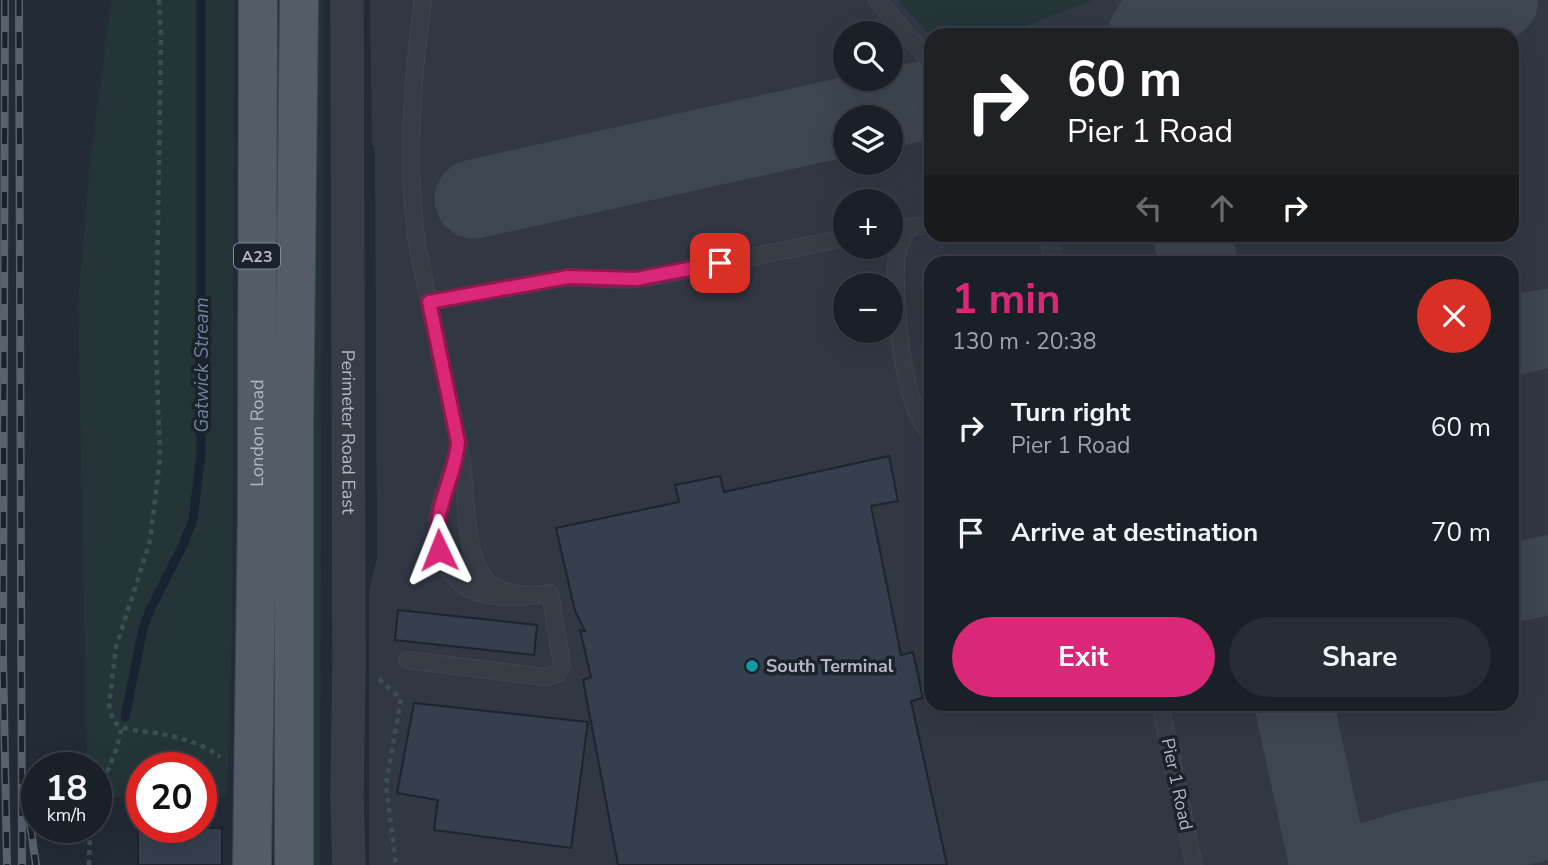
<!DOCTYPE html>
<meta charset="utf-8">
<style>
:root{--surface:#1a2028;--page:#272d34;--text:#f1f3f6;--muted:#9fa3a8;--line:#383e45;--accent:#db2777}
body{margin:0;font-family:"Nunito Sans",sans-serif;background:var(--page);color:var(--text);height:100vh;display:flex;flex-direction:column;font-size:26px;white-space:nowrap}
*{box-sizing:border-box;margin:0}
p{font-size:23px;color:var(--muted)}
.icon{flex:none;width:38px;height:38px;fill:none;stroke:currentColor;stroke-width:2;stroke-linecap:round;stroke-linejoin:round}
.map{position:relative;flex:1;overflow:hidden}
.sheet{position:absolute;left:924px;top:256px;width:595px;height:455px;display:flex;flex-direction:column;background:var(--surface);border-radius:21px;box-shadow:0 7px 28px #0002,0 0 0 2px var(--line)}
.sheet>*{flex:none}
.hud{position:absolute;left:924px;top:28px;width:595px;height:214px;border-radius:21px;box-shadow:0 7px 28px #0002,0 0 0 2px var(--line);background:#202124;color:#fff;overflow:hidden}
.tools{position:absolute;left:833px;top:21px;display:grid;gap:14px}
.tools a{display:grid;place-items:center;width:70px;height:70px;border-radius:50%;background:var(--surface);box-shadow:0 7px 28px #0002,0 0 0 2px var(--line);font-size:35px}
.speed{position:absolute;left:21px;top:752px;display:flex;gap:14px;font-size:35px;font-weight:700;text-align:center}
.speed>*{display:grid;place-content:center;width:91px;height:91px;border-radius:50%;background:var(--surface);box-shadow:0 7px 28px #0002,0 0 0 2px var(--line);line-height:1}
.speed small{font-size:18px;font-weight:400}
.speed .limit{border:10px solid #d22;background:#fff;color:#111}
.pin{position:absolute;display:grid;place-items:center;width:60px;height:60px;color:#fff;margin:-30px;border-radius:14px;box-shadow:0 4px 10px #0006}
.me{position:absolute;width:77px;margin:-38px;rotate:358deg;stroke-linejoin:round;filter:drop-shadow(0 0 5px #0008)}
.turn{display:flex;align-items:center;gap:24px;height:147px;padding:0 28px;font-size:32px}
.turn .icon{width:91px;height:91px;stroke-width:2.5}
.turn b{display:block;font-size:49px;line-height:60px}
.lanes{display:flex;align-items:center;height:66px;padding:0 28px;background:#0003;justify-content:center;gap:35px;direction:ltr}
.lanes .off{opacity:.35}
.round{display:grid;place-items:center;flex:none;width:74px;height:74px;border-radius:37px;background:var(--page)}
.summary{display:flex;align-items:center;justify-content:space-between;height:119px;padding:0 28px}
h1{font-size:42px;font-weight:700;line-height:52px;color:var(--accent)}
.action{display:flex;gap:14px;margin-top:auto;padding:14px 28px}
.action a{flex:1;height:80px;border-radius:42px;background:var(--accent);color:#fff;font-size:28px;font-weight:700;line-height:80px;text-align:center}
.action a+a{background:var(--page);color:var(--text)}
ul{padding:0;list-style:none}
li{display:flex;align-items:center;gap:21px;height:105px;padding:0 28px}
li div{flex:1}
li b{display:block;font-size:26px}
li em{font-style:normal}
.map>svg:first-child{display:block}
</style>
<div class="map">
<svg width="1548" height="865" viewBox="0 0 1548 865">
<rect width="100%" height="100%" fill="#232b36"/>
<path fill="#313844" fill-rule="evenodd" d="M 370,0 L 1548,0 L 1548,865 L 369,865 L 369,590 L 377,558 L 375,148 L 372,145 ZM 845,33 L 891,33 L 891,79 L 845,79 ZM 931,35 L 1512,35 L 1512,234 L 931,234 ZM 845,117 L 891,117 L 891,163 L 845,163 ZM 845,201 L 891,201 L 891,247 L 845,247 ZM 931,262 L 1512,262 L 1512,704 L 931,704 ZM 845,285 L 891,285 L 891,331 L 845,331 Z"/>
<g fill="#253537">
<path d="M 111,0 L 234,0 L 232,628 L 227,797 L 201,797 L 201,768 L 142,768 L 142,797 L 96,797 L 96,768 L 87,768 L 78,302 L 90,166 Z"/>
<path d="M 310,0 L 323,0 L 320,865 L 310,865 Z"/>
<path d="M 898,0 L 1093,0 L 1002,35 L 931,35 L 931,37 Z"/>
</g>
<g fill="none" stroke-linecap="round" stroke-linejoin="round">
<path stroke="#182233" stroke-width="9" d="M 125,717 L 143,629 L 150,610 L 182,547 L 193,520 L 201,452 L 201,0"/>
<g stroke="#3e4652" stroke-width="79">
<path d="M 1225,0 C 1271,32 1307,34 1361,31"/>
<path d="M 1147,35 L 1168,0"/>
<path d="M 1340,35 L 1499,0"/>
<path d="M 846,117 L 931,99"/>
<path d="M 474,199 L 845,117"/>
<path d="M 1192,234 L 1198,262"/>
<path d="M 1512,336 L 1548,328"/>
<path d="M 1512,583 L 1548,575"/>
<path d="M 1294,704 L 1329,865"/>
<path d="M 1360,865 L 1412,849 L 1548,820"/>
</g>
</g>
<g fill="#353f4d" stroke="#1e242e" stroke-width="2">
<path d="M 889,456 L 898,501 L 871,506 L 901,655 L 913,652 L 923,698 L 911,701 L 947,865 L 618,865 L 583,680 L 591,677 L 580,630 L 585,631 L 575,611 L 556,528 L 679,502 L 675,485 L 720,476 L 724,492 Z"/>
<path d="M 398,610 L 537,625 L 534,655 L 395,640 Z"/>
<path d="M 414,703 L 588,722 L 571,848 L 434,830 L 438,800 L 397,793 Z"/>
<rect x="138" y="828" width="84" height="37"/>
</g>
<g fill="none" stroke-linecap="round" stroke-linejoin="round">
<defs>
<g id="service">
<path d="M 423,0 C 412,79 405,171 418,249 C 433,318 447,387 461,455 C 467,489 463,548 483,576 C 495,593 517,595 537,595"/>
<path d="M 877,0 L 931,62"/>
<path d="M 908,228 C 902,239 897,250 896,263 C 894,303 902,408 931,434"/>
<path d="M 891,230 L 931,224"/>
<path d="M 1047,234 L 1054,262"/>
<path d="M 429,302 L 568,277 L 624,280 L 652,277 L 845,238"/>
<path d="M 407,660 L 545,677 L 557,674 L 562,665 L 550,593 C 511,600 464,603 444,562 C 438,549 436,535 437,520 C 440,496 452,475 457,452"/>
<path d="M 1160,704 L 1194,865"/>
</g>
<g id="minor">
<path id="s1" d="M 347,0 L 349,664 L 347,797 L 349,865"/>
</g>
<g id="primary">
<path id="s2" d="M 252,865 L 257,513 L 258,0"/>
<path d="M 294,865 L 294,436 L 299,0"/>
</g>
</defs>
<use href="#service" stroke="#404650" stroke-width="18"/>
<use href="#minor" stroke="#404650" stroke-width="33"/>
<use href="#primary" stroke="#404650" stroke-width="40"/>
<g stroke="#3d4e50" stroke-width="4.5" stroke-dasharray="5 5" stroke-linecap="butt">
<path d="M 159,0 L 161,36 L 156,348 L 160,458 L 150,541 L 116,647 L 109,705 L 113,721 C 124,732 146,731 162,734 C 182,738 203,744 220,757"/>
<path d="M 379,679 L 401,699 L 386,785 L 396,865"/>
<path d="M 96,820 L 100,812 L 102,785 L 116,750 L 122,727"/>
<path d="M 89,865 L 90,828"/>
</g>
<use href="#service" stroke="#363d47" stroke-width="16"/>
<use href="#minor" stroke="#363d47" stroke-width="32"/>
<use href="#primary" stroke="#545c67" stroke-width="38"/>
<defs>
<g id="rail">
<path d="M 5,0 L 3,656 L 7,865"/>
<path d="M 19,0 L 22,865"/>
<path d="M 30,823 L 36,865"/>
</g>
</defs>
<use href="#rail" stroke="#59616e" stroke-width="8"/>
<use href="#rail" stroke="#1c222c" stroke-width="5" stroke-dasharray="16" stroke-linecap="butt"/>
</g>
<g fill="none" stroke-linecap="round" stroke-linejoin="round">
<defs>
<path id="route" d="M 439,550 C 431,508 455,481 458,442 L 429,302 L 568,277 L 636,279 L 720,263"/>
</defs>
<use href="#route" stroke="#8e194d" stroke-width="18"/>
<use href="#route" stroke="#db2777" stroke-width="12"/>
</g>
<circle fill="#0f9aa8" stroke="#1c222c" stroke-width="2.5" cx="752" cy="666" r="7"/>
<g text-anchor="middle" stroke-width="7" stroke-linejoin="round" paint-order="stroke">
<rect fill="#1c222c" stroke="#848b96" stroke-width="2" x="234" y="243.5" width="46" height="25" rx="5"/>
<g font-size="16" font-weight="bold" fill="#b1b8c3">
<text x="257" y="262">A23</text>
</g>
<g font-size="18" fill="#b1b8c3" stroke="#1c222c">
<text dy="6" stroke="none"><textPath href="#s2" startOffset="432">London Road</textPath></text>
<text dy="6" stroke="none"><textPath href="#s1" startOffset="432">Perimeter Road East</textPath></text>
<text transform="translate(1177 784) rotate(78)" y="6">Pier 1 Road</text>
</g>
<g font-size="18" font-weight="bold" fill="#b1b8c3" stroke="#1c222c" text-anchor="start">
<text x="766" y="672">South Terminal</text>
</g>
<g font-size="19" font-style="italic" fill="#6d829f" stroke="#1c222c">
<text transform="translate(201 365) rotate(-90)" y="7">Gatwick Stream</text>
</g>
</g>
</svg>
<div class="tools">
<a><svg class="icon" aria-label="search" viewBox="0 0 24 24"><circle cx="10" cy="10" r="6"/><path d="M15 15l6 6"/></svg></a>
<a><svg class="icon" aria-label="layers" viewBox="0 0 24 24"><path d="M12 4l9 5-9 5-9-5zM3 14l9 5 9-5"/></svg></a>
<a>+</a>
<a>−</a>
</div>
<div class="speed"><div>18<small>km/h</small></div><div class="limit">20</div></div>
<div class="pin" style="left:720px;top:263px;background:#d93025"><svg class="icon" aria-label="arrive" viewBox="0 0 24 24"><path d="M6 21V4h12l-3 4 3 4H6"/></svg></div>
<svg class="me" style="left:439px;top:550px" viewBox="-20 -20 40 40"><path d="M0-17L14 15 0 8-14 15z" fill="#db2777" stroke="#fff" stroke-width="4"/></svg>
<div class="hud">
<div class="turn"><svg class="icon" aria-label="right" viewBox="0 0 24 24"><path d="M7 20v-9h11M14 6l5 5-5 5"/></svg><div><b>60 m</b>Pier 1 Road</div></div>
<div class="lanes"><svg class="icon off" aria-label="left" viewBox="0 0 24 24"><path d="M17 20v-9H6M10 6l-5 5 5 5"/></svg><svg class="icon off" aria-label="ahead" viewBox="0 0 24 24"><path d="M12 20V5M6 11l6-6 6 6"/></svg><svg class="icon" aria-label="right" viewBox="0 0 24 24"><path d="M7 20v-9h11M14 6l5 5-5 5"/></svg></div>
</div>
<section class="sheet">
<div class="summary"><div><h1>1 min</h1><p>130 m · 20:38</p></div><a class="round" style="background:#d93025;color:#fff"><svg class="icon" aria-label="close" viewBox="0 0 24 24"><path d="M6 6l12 12M18 6L6 18"/></svg></a></div>
<ul>
<li><svg class="icon" aria-label="right" viewBox="0 0 24 24"><path d="M7 20v-9h11M14 6l5 5-5 5"/></svg><div><b>Turn right</b><p>Pier 1 Road</p></div><em>60 m</em></li>
<li><svg class="icon" aria-label="arrive" viewBox="0 0 24 24"><path d="M6 21V4h12l-3 4 3 4H6"/></svg><div><b>Arrive at destination</b></div><em>70 m</em></li>
</ul>
<div class="action"><a>Exit</a><a>Share</a></div>
</section>
</div>
